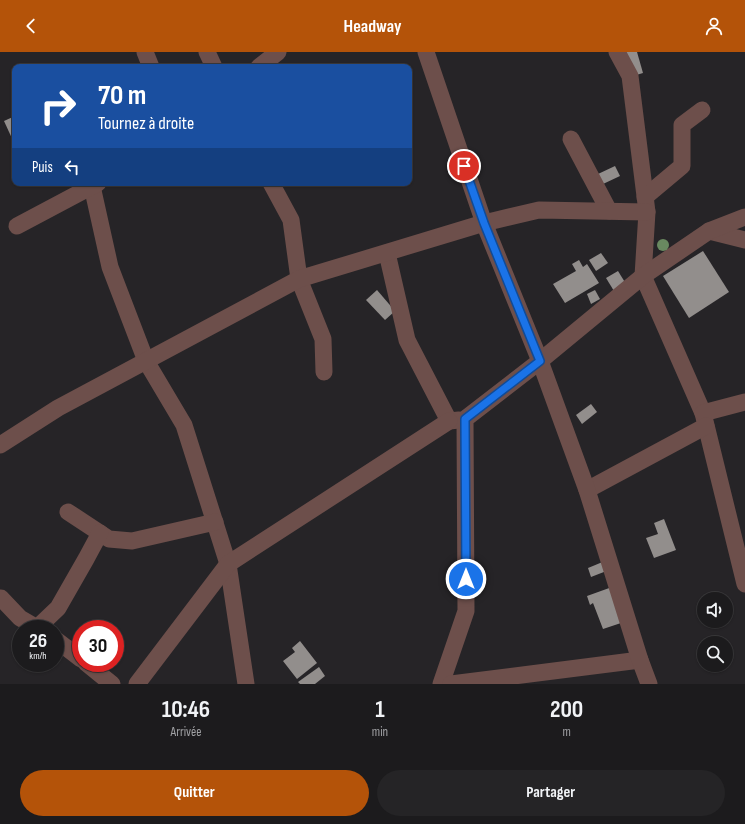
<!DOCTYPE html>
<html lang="fr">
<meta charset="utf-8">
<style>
:root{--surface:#1c1b1d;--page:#252426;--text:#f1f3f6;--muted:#a0a1a4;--line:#3a393b;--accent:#b45309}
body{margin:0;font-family:"Sofia Sans Condensed",sans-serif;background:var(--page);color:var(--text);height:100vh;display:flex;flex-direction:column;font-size:15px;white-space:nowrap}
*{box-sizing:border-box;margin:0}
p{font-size:13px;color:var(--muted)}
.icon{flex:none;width:22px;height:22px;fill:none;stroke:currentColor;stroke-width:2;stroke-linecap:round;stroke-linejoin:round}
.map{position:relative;height:632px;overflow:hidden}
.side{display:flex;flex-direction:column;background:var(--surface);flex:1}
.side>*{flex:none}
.guide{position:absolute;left:12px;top:12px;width:400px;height:122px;border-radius:8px;box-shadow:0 1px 3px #0004,0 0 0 1px var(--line);background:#1a4fa0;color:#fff;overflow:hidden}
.controls{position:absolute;left:697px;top:540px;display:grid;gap:8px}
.controls a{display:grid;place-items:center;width:36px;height:36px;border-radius:50%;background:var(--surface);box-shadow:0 1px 3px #0004,0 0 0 1px var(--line);font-size:20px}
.speed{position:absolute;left:12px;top:568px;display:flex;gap:8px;font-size:20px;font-weight:700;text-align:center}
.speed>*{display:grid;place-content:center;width:52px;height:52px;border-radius:50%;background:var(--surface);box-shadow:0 1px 3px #0004,0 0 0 1px var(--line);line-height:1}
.speed small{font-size:10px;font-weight:400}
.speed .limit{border:6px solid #d22;background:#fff;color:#111}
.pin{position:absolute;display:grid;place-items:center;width:34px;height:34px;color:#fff;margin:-17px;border:2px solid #fff;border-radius:50%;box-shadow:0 1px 4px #0007}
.me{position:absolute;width:44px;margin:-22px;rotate:0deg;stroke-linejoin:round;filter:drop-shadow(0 0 3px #0008)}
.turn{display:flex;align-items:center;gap:14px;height:84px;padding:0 20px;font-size:18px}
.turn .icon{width:52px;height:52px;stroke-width:2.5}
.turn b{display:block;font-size:28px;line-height:34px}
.then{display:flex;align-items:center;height:38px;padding:0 20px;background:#0003;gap:8px;font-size:15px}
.eta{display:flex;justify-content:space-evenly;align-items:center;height:68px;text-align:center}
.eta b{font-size:24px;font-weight:700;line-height:28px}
.cta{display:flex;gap:8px;margin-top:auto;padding:8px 20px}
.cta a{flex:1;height:46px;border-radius:24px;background:var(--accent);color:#fff;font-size:16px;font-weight:700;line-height:46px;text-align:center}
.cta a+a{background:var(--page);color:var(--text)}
header{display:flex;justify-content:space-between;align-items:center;height:52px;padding:0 20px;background:var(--accent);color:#fff;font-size:18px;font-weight:700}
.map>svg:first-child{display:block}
</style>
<header><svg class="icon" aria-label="back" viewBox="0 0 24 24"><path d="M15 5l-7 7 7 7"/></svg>Headway<svg class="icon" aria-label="person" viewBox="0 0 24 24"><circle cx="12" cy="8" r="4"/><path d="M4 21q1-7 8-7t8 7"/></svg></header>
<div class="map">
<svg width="745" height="632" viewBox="0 0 745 632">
<rect width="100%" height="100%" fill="#262427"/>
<g fill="#928e8c">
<path d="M 626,0 L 637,0 L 643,21 L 633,24 Z"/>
<path d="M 15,64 L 15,93 L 4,69 Z"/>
<path d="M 615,114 L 620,124 L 603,132 L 598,122 Z"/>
<path d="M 703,199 L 729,240 L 689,266 L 663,224 Z"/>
<path d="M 601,201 L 608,211 L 596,219 L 589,208 Z"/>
<path d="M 579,208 L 583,215 L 587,212 L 599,231 L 565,251 L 553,232 L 576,219 L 572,212 Z"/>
<path d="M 618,219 L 626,232 L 614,239 L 606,226 Z"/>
<path d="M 377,238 L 395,259 L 385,268 L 366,248 Z"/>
<path d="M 595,238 L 600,247 L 591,252 L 587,242 Z"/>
<path d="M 591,352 L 597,360 L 582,372 L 576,363 Z"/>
<path d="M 664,467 L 676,498 L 654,506 L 646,486 L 658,482 L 654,471 Z"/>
<path d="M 605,509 L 609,518 L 591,525 L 588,516 Z"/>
<path d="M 612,535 L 624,570 L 603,577 L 593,551 L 590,553 L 587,544 Z"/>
<path d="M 300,589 L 317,611 L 297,627 L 283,609 L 295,600 L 292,596 Z"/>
<path d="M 319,615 L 325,624 L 315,632 L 300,632 L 298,630 Z"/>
</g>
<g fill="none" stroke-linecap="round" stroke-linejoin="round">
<g stroke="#6d4f4b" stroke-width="17">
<path d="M 145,0 L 151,15"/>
<path d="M 207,0 L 214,15"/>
<path d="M 426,0 L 484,171 L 540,309 L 465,367 L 466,559 L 441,632"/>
<path d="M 617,0 L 630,24 L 647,160 L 643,224 L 703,361 L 745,532"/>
<path d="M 259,15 L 278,0"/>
<path d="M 571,87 L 609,159"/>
<path d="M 271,131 L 291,168 L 299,227 L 323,287 L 324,320"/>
<path d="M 92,134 L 110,215 L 146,309 L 184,373 L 228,512 L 246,632"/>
<path d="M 645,145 L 682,114 L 682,73 L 702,58"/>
<path d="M 17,174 L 98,131"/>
<path d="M 709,179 L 745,188"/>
<path d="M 387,201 L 407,288 L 449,369 L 459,368"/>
<path d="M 703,361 L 745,350"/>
<path d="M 0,393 L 58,356 L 299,227 L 484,171 L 539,158 L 647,160"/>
<path d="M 587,438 L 706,374"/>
<path d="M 68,460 L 109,487 L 132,489 L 215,470"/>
<path d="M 0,547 L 1,546 L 20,566 L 39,577"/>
<path d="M 37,576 L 58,556 L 86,507 L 100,481"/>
<path d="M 55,587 L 81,607"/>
<path d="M 86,611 L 112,632"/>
<path d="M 137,632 L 228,512 L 449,369"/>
<path d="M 451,632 L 640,608"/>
<path d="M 649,632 L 640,608 L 587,438 L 540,309 L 643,224 L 709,179 L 745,165"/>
</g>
</g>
<circle fill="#698960" cx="663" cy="193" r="6"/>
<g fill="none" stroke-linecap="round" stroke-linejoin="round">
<defs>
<path id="route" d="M 464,114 L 484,171 L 540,309 L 465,367 L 466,527"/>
</defs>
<use href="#route" stroke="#114b97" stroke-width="10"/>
<use href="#route" stroke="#1a73e8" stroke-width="7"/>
</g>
</svg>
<div class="controls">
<a><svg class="icon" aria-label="sound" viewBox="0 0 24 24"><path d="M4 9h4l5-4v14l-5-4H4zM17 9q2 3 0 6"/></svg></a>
<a><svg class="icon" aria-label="search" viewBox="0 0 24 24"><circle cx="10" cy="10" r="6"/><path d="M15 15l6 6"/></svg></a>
</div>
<div class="speed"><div>26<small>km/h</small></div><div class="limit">30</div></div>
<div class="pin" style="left:464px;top:114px;background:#d93025"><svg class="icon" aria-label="arrive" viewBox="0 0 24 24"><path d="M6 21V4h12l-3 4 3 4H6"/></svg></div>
<svg class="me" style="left:466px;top:527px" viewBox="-20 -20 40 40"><circle r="17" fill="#1a73e8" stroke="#fff" stroke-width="3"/><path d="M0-11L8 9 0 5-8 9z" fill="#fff"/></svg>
<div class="guide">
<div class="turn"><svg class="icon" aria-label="right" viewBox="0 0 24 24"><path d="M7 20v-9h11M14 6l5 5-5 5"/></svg><div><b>70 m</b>Tournez à droite</div></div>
<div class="then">Puis<svg class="icon" aria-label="left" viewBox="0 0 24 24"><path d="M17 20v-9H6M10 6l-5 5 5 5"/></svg></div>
</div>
</div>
<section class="side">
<div class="eta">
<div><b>10:46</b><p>Arrivée</p></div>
<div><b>1</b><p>min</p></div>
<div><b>200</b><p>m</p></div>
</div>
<div class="cta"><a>Quitter</a><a>Partager</a></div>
</section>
